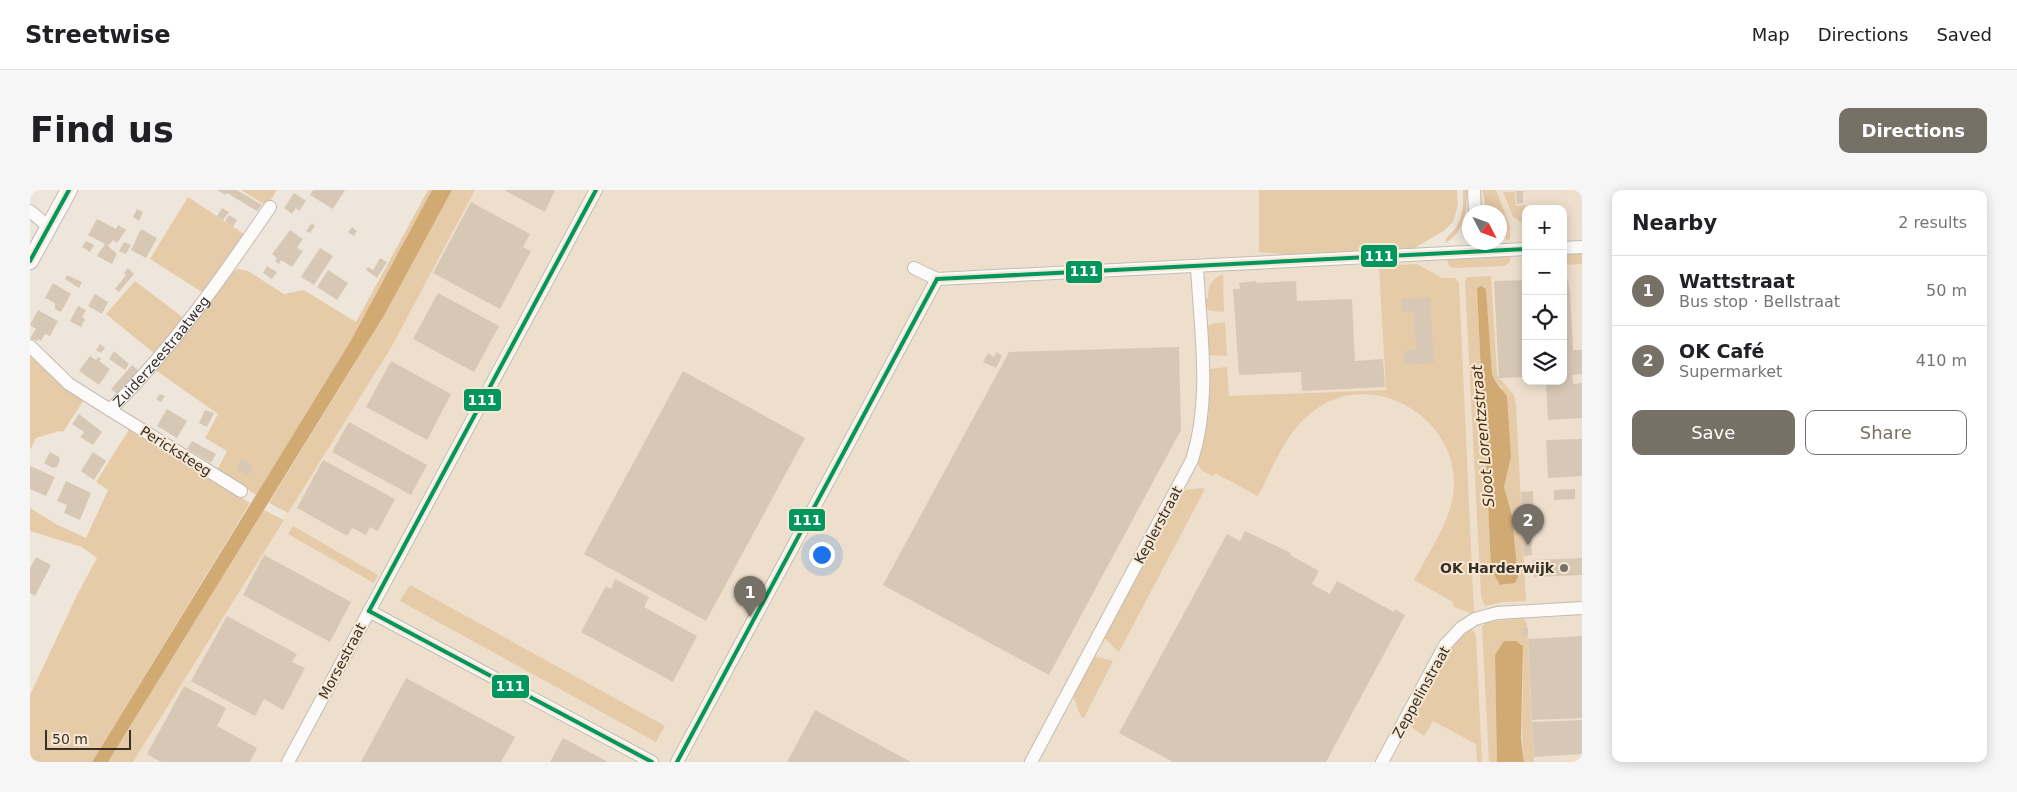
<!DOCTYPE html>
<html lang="en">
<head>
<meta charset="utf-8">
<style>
	:root { --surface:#fff; --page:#f6f6f6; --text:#202124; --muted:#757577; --line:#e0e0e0; --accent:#777067 }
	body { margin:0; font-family:"DejaVu Sans",sans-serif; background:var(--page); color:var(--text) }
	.controls { position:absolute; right:15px; top:15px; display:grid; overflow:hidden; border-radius:10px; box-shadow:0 2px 12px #0003 }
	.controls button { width:45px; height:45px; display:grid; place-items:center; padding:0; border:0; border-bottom:1px solid var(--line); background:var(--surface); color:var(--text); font:25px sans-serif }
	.compass { position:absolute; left:1432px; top:15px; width:45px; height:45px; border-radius:50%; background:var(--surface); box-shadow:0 2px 12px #0003; rotate:131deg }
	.scale { position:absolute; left:15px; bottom:12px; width:86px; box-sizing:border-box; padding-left:5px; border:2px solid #363029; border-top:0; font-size:14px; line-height:18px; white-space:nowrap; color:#363029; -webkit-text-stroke:4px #f7e7d3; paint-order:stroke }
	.you { position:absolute; left:791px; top:364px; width:18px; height:18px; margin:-12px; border:4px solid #fff; border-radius:50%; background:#1a73e8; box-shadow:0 0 0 8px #1a73e833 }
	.badge { display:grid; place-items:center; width:32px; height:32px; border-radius:50%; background:var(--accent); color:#fff; font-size:16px; font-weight:700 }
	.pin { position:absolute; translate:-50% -41px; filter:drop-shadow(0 1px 2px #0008) }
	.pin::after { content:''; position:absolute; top:26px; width:18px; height:15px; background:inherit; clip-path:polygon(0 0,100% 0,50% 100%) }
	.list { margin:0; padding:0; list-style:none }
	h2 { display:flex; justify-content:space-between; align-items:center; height:65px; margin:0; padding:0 20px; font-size:21px }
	h2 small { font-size:16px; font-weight:400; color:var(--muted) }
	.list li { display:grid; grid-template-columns:32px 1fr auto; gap:15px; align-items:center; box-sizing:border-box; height:70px; padding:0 20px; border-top:1px solid var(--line) }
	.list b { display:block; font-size:19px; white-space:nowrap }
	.list p { margin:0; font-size:16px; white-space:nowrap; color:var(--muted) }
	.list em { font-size:16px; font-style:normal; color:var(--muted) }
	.actions { display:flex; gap:10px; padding:15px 20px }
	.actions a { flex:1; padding:11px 0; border:1px solid var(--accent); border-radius:10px; text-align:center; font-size:18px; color:var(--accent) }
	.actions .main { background:var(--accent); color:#fff }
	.icon { flex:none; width:28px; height:28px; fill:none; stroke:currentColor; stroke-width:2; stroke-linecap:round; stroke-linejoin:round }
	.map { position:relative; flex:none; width:1552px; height:572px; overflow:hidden; border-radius:10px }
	header { display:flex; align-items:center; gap:30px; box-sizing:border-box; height:70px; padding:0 25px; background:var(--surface); border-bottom:1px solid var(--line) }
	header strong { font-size:24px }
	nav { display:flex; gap:28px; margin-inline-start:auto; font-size:18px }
	.intro { display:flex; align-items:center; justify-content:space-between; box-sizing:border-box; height:120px; padding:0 30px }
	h1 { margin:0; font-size:35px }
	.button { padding:12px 22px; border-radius:10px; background:var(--accent); color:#fff; font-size:18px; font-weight:700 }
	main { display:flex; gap:30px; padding:0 30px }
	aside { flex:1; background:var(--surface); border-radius:10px; box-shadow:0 2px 12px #0003 }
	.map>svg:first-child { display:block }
	.built { fill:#eedfcc; fill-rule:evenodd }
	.green { fill:#e6cba8; fill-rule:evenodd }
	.water { fill:#d1aa73 }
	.building { fill:#d7c8b5 }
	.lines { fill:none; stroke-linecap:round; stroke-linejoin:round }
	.minor-casing { stroke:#c2bcb3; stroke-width:14 }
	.major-casing { stroke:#c2bcb3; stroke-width:18 }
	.minor { stroke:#fdfbfa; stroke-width:12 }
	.major { stroke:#fdfbfa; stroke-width:16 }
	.bus-1-casing { stroke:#f7e7d3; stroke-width:8 }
	.bus-1 { stroke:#00965e; stroke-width:4 }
	.poi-dot { fill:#777067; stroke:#f7e7d3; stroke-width:2 }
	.labels { text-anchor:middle; stroke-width:4; stroke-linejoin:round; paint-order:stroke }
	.street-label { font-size:14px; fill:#363029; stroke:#f7e7d3 }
	.poi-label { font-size:14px; font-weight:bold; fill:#363029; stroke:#f7e7d3; text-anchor:end }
	.water-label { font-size:15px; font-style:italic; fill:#442e0d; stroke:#f7e7d3 }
	.line-badge { stroke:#f7e7d3; stroke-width:2 }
	.badge-label { font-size:14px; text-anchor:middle; font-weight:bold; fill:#fff }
</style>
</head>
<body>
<header>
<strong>Streetwise</strong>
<nav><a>Map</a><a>Directions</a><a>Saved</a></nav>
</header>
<div class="intro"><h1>Find us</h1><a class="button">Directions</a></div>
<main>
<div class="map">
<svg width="1552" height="572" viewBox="0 0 1552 572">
	<rect width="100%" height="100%" fill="#efe6db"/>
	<!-- built -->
	<path class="built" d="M 442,0 L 1229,0 L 1229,62 L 1461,55 L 1461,53 L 1470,52 L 1470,22 L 1456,0 L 1552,0 L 1552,572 L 103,572 L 368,141 ZM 1496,19 L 1533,19 L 1533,191 L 1496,191 Z"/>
	<!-- green -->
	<g class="green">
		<path d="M 211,0 L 247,0 L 237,16 Z"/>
		<path d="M 398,0 L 402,0 L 320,152 L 226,305 L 187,280 L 197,261 L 175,248 L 188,224 L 124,179 L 198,85 L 208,79 L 218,81 L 254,104 L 274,100 L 326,132 Z"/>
		<path d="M 422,0 L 445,0 L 362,156 L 258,323 L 239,313 L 355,124 Z"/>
		<path d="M 1229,0 L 1427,0 L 1428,15 L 1423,32 L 1415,40 L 1383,59 L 1278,67 L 1229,62 Z"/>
		<path d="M 1433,0 L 1437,0 C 1437,20 1435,43 1415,53 C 1416,45 1423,43 1427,36 C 1434,25 1433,13 1433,0 Z"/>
		<path d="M 1452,0 L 1466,0 L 1480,36 L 1480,51 L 1470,46 L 1470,22 L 1457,22 Z"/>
		<path d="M 1473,2 L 1485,2 L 1486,16 L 1495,15 L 1496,36 L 1483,27 Z"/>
		<path d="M 158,7 L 217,46 L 175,104 L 120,69 Z"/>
		<path d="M 1552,63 L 1552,74 L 1533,75 L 1533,64 Z"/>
		<path d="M 1481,66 L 1480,72 L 1474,76 L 1425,78 L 1419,76 L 1417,70 Z"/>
		<path d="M 1387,74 L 1412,88 L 1425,88 L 1429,93 L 1444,424 L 1424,417 L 1423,412 L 1384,390 C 1399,361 1422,331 1424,297 C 1427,224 1338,176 1281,223 C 1255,243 1243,278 1228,306 L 1185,283 L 1183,286 L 1172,281 L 1167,273 L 1179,222 L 1179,179 L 1197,177 L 1199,206 L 1356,200 L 1349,76 Z"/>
		<path d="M 1193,84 L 1194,122 L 1182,121 L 1176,119 L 1175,109 L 1178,108 C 1178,96 1181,89 1193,84 Z"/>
		<path d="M 1461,86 L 1467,185 L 1484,205 L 1486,216 L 1496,411 L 1472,412 L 1455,416 L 1451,406 L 1435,92 L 1437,87 ZM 1454,96 L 1456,99 L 1462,184 L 1465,191 L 1472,197 L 1481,267 L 1474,297 L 1482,326 L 1488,387 L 1476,395 L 1470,395 L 1461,378 L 1456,270 L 1459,260 L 1452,199 L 1447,99 Z"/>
		<path d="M 105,91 L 155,129 L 125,164 L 76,124 Z"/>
		<path d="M 1195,132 L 1197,166 L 1179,165 L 1177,137 L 1181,134 Z"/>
		<path d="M 0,162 L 54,210 L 33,242 L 29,241 L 6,248 L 0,260 Z"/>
		<path d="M 100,238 L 220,313 L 62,572 L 0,572 L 0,505 L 47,405 L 67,368 L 52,357 L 0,341 L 0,318 L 26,334 L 56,348 L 78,300 L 66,292 Z"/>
		<path d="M 1171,298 L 1175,299 L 1089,462 L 1074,448 L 1154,300 Z"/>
		<path d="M 234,320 L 254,330 L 103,572 L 78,572 Z"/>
		<path d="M 263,336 L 348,385 L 344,393 L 258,344 Z"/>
		<path d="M 380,395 L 635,536 L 626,552 L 370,411 Z"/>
		<path d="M 1493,428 L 1497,434 L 1504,572 L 1494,572 C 1490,534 1494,495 1493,456 L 1490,453 L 1465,465 L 1467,572 L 1459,572 L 1452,437 L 1456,432 Z"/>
		<path d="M 1442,439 L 1446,445 L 1452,572 L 1447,572 L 1446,554 L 1403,531 L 1394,546 L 1379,535 C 1396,503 1411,460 1442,439 Z"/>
		<path d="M 1064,466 L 1083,471 L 1054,528 L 1051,527 L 1043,506 Z"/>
	</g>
	<!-- water -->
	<g class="water">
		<path d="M 402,0 L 422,0 L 355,124 L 78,572 L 62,572 L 320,152 Z"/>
		<path d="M 1452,96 L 1456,99 L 1462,184 L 1465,191 L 1477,206 L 1481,267 L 1474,297 L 1482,326 L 1488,387 L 1485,393 L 1470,395 L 1461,379 L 1456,270 L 1459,260 L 1454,247 L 1447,98 Z"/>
		<path d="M 1474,451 L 1486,451 L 1493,456 L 1491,549 L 1494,572 L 1467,572 L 1465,465 Z"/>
	</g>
	<!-- building -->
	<g class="building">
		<path d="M 187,0 L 207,0 L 232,15 L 227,21 L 197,3 L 196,5 Z"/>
		<path d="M 283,0 L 315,0 L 303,19 L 280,5 Z"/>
		<path d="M 474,0 L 525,0 L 515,22 Z"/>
		<path d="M 1486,1 L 1493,1 L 1493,13 L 1487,14 Z"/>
		<path d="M 264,3 L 276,11 L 269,21 L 266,18 L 262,24 L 254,18 Z"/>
		<path d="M 441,12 L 500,44 L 493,57 L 501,61 L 470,119 L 403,83 Z"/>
		<path d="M 192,18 L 199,22 L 193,30 L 187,26 Z"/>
		<path d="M 107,19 L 113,22 L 109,31 L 103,27 Z"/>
		<path d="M 199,25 L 207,30 L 203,37 L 195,31 Z"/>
		<path d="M 67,29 L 86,39 L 88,35 L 96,40 L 87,53 L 83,50 L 78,56 L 87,64 L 82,74 L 67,66 L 75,54 L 58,45 Z"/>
		<path d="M 282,33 L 285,36 L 280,43 L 276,41 Z"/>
		<path d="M 322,37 L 327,41 L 324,46 L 318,42 Z"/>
		<path d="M 111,39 L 127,48 L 116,68 L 101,60 Z"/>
		<path d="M 260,40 L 273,49 L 267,58 L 273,61 L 262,77 L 251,70 L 249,74 L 245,71 L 247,68 L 242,64 Z"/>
		<path d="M 56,51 L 64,55 L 60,62 L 52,57 Z"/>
		<path d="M 94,52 L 101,55 L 96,64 L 89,61 Z"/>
		<path d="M 290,58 L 303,66 L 284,95 L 271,87 Z"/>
		<path d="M 350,68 L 357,72 L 347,88 L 336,80 L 338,77 L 343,80 Z"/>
		<path d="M 237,76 L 247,82 L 242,89 L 233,83 Z"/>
		<path d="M 98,78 L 104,84 L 89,102 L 85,99 L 96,85 L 94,83 Z"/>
		<path d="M 298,80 L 318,93 L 307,110 L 287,97 Z"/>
		<path d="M 37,85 L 52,92 L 49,98 L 35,89 Z"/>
		<path d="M 1533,89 L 1538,89 L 1540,104 L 1543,160 L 1552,160 L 1552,184 L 1542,185 L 1543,194 L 1552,193 L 1552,228 L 1518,230 L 1516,191 L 1533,191 Z"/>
		<path d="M 1496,90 L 1496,187 L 1469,188 L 1464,91 Z"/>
		<path d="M 1226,91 L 1226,93 L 1266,91 L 1267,111 L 1322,109 L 1325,171 L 1353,169 L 1355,197 L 1272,201 L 1271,182 L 1209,185 L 1203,99 L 1210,99 L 1209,93 Z"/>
		<path d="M 23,93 L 41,104 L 31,122 L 25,119 L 25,113 L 15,108 Z"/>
		<path d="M 408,103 L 469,136 L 444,182 L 383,149 Z"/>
		<path d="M 65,104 L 78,112 L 72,124 L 58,116 Z"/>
		<path d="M 1400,107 L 1404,173 L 1375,175 L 1374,161 L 1386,160 L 1384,122 L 1372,122 L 1371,109 Z"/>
		<path d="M 48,116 L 56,120 L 52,127 L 55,129 L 51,137 L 40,131 Z"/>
		<path d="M 8,120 L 28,131 L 20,146 L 15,144 L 11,151 L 8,149 L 7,151 L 0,148 L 6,139 L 0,135 Z"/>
		<path d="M 70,154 L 75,158 L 71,163 L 66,160 Z"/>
		<path d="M 1149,157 L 1151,240 L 1019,485 L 853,395 L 979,162 Z"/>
		<path d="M 84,161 L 99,174 L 95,180 L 79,169 Z"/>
		<path d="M 967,162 L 972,166 L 966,178 L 953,172 L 958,163 L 964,167 Z"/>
		<path d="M 60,166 L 66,170 L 68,167 L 71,169 L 69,171 L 80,179 L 69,195 L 49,181 Z"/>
		<path d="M 361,171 L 421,204 L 397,250 L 336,217 Z"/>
		<path d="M 102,175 L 109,181 L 90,206 L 81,199 Z"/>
		<path d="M 653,181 L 775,248 L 676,431 L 554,364 Z"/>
		<path d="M 130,204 L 135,206 L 131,212 L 126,209 Z"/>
		<path d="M 137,219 L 157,231 L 147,248 L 127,236 Z"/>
		<path d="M 175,220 L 184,223 L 177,237 L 169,233 Z"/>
		<path d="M 49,224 L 72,242 L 63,255 L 50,247 L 54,242 L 42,234 Z"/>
		<path d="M 319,232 L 397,275 L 381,305 L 302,262 Z"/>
		<path d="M 1552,249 L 1552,286 L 1518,288 L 1516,250 Z"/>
		<path d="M 162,251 L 186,264 L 181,273 L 157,259 Z"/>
		<path d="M 20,262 L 29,267 L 30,270 L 27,277 L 23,278 L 14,273 Z"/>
		<path d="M 63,262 L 76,271 L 64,290 L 51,281 Z"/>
		<path d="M 211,269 L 224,276 L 218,285 L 206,279 Z"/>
		<path d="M 293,270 L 365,309 L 348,341 L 340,337 L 336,345 L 322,338 L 317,346 L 267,318 Z"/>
		<path d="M 0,276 L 25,287 L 16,306 L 0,299 Z"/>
		<path d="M 36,291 L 61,303 L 50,330 L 34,323 L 37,315 L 27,311 Z"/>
		<path d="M 1545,299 L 1545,309 L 1524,310 L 1524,300 Z"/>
		<path d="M 1503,301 L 1504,336 L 1493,336 L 1491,302 Z"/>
		<path d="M 1215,341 L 1261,363 L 1260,365 L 1289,381 L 1282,394 L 1300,404 L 1307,391 L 1364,422 L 1365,419 L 1375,425 L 1296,572 L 1143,572 L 1089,543 L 1197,344 L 1210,351 Z"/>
		<path d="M 1493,341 L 1506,341 L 1506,346 L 1501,347 L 1502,365 L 1494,366 Z"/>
		<path d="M 234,365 L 321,412 L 300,452 L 213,405 Z"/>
		<path d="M 6,367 L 21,375 L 5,406 L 0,403 L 0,378 Z"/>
		<path d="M 1552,368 L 1552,385 L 1504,387 L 1503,370 Z"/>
		<path d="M 585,389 L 619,407 L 614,417 L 667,446 L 643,492 L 551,442 L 576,396 L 581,399 Z"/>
		<path d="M 197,426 L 267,464 L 262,472 L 275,478 L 253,520 L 234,509 L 225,526 L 161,491 Z"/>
		<path d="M 1498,438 L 1498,445 L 1492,446 L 1492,439 Z"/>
		<path d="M 1552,446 L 1552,528 L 1502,530 L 1498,449 Z"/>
		<path d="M 376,488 L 485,547 L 471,572 L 331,572 Z"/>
		<path d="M 154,496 L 196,518 L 187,536 L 227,558 L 220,572 L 131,572 L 117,564 Z"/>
		<path d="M 785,520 L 881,572 L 757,572 Z"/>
		<path d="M 1552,530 L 1552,564 L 1504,567 L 1502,532 Z"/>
		<path d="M 533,548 L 578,572 L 520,572 Z"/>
	</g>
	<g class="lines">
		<!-- minor casing -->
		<g class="minor-casing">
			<g id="minor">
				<path d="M 1444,0 L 1445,22"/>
				<path d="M 0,21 L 19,37"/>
				<path d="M 1533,58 L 1552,57"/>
				<path d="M 884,78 L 907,89 L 1496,59"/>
				<path id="s1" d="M 0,156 L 39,194 L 80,220 C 142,159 191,89 240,17"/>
				<path d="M 80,220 L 211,301"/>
				<path d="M 339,421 L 622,572"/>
				<path d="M 258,572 L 566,0"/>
				<path d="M 647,572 L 907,89"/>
				<path d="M 1001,572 L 1162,270 C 1182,208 1170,140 1167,76"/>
				<path d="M 1352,572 L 1415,455 L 1431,438 L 1445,429 L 1467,423 L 1552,418"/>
			</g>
		</g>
		<!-- major casing -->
		<g class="major-casing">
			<path id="major" d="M 0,71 L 39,0"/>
		</g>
		<!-- minor -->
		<use href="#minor" class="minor"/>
		<!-- major -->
		<use href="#major" class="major"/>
		<!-- bus-1 casing -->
		<g class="bus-1-casing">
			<g id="bus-1">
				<path d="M 0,71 L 39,0"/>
				<path d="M 907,89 L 1496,59"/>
				<path d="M 339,421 L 566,0"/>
				<path d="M 339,421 L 622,572"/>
				<path d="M 647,572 L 907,89"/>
			</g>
		</g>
		<!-- bus-1 -->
		<use href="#bus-1" class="bus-1"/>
	</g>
	<!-- markers -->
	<circle class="poi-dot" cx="1534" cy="378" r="5"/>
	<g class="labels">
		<!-- street labels -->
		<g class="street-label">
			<text dy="5" stroke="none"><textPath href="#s1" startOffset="181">Zuiderzeestraatweg</textPath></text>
			<text transform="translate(146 261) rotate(32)" y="5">Pericksteeg</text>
			<text transform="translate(1128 335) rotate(-62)" y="5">Keplerstraat</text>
			<text transform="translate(312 471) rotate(-62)" y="5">Morsestraat</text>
			<text transform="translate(1391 502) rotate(-61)" y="5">Zeppelinstraat</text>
		</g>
		<!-- poi labels -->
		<g class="poi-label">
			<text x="1524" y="383">OK Harderwijk</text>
		</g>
		<!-- water labels -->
		<g class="water-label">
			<text transform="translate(1453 246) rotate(-95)" y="5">Sloot Lorentzstraat</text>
		</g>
	</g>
	<g class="line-badge">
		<rect x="1330" y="54" width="38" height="24" rx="5" fill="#00965e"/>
		<rect x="1035" y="70" width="38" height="24" rx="5" fill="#00965e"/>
		<rect x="433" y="198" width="39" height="24" rx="5" fill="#00965e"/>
		<rect x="758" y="318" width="38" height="24" rx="5" fill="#00965e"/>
		<rect x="461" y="484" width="39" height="25" rx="5" fill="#00965e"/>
	</g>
	<g class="badge-label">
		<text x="1349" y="71">111</text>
		<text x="1054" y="86">111</text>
		<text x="452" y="215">111</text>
		<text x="777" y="335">111</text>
		<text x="480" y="501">111</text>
	</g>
</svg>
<div class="controls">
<button>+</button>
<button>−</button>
<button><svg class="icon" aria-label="locate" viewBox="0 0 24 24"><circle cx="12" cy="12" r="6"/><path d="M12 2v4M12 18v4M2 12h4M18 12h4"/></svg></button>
<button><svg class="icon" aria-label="layers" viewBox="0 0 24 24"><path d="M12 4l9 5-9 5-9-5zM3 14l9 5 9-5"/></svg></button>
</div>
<svg class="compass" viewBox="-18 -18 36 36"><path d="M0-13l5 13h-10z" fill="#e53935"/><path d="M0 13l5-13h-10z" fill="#757577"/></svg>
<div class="scale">50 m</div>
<div class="you"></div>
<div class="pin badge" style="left:720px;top:427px">1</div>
<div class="pin badge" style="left:1498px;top:355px">2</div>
</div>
<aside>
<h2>Nearby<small>2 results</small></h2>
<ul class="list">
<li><span class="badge">1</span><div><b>Wattstraat</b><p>Bus stop · Bellstraat</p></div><em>50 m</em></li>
<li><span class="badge">2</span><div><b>OK Café</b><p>Supermarket</p></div><em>410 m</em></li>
</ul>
<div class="actions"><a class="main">Save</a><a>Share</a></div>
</aside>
</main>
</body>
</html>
